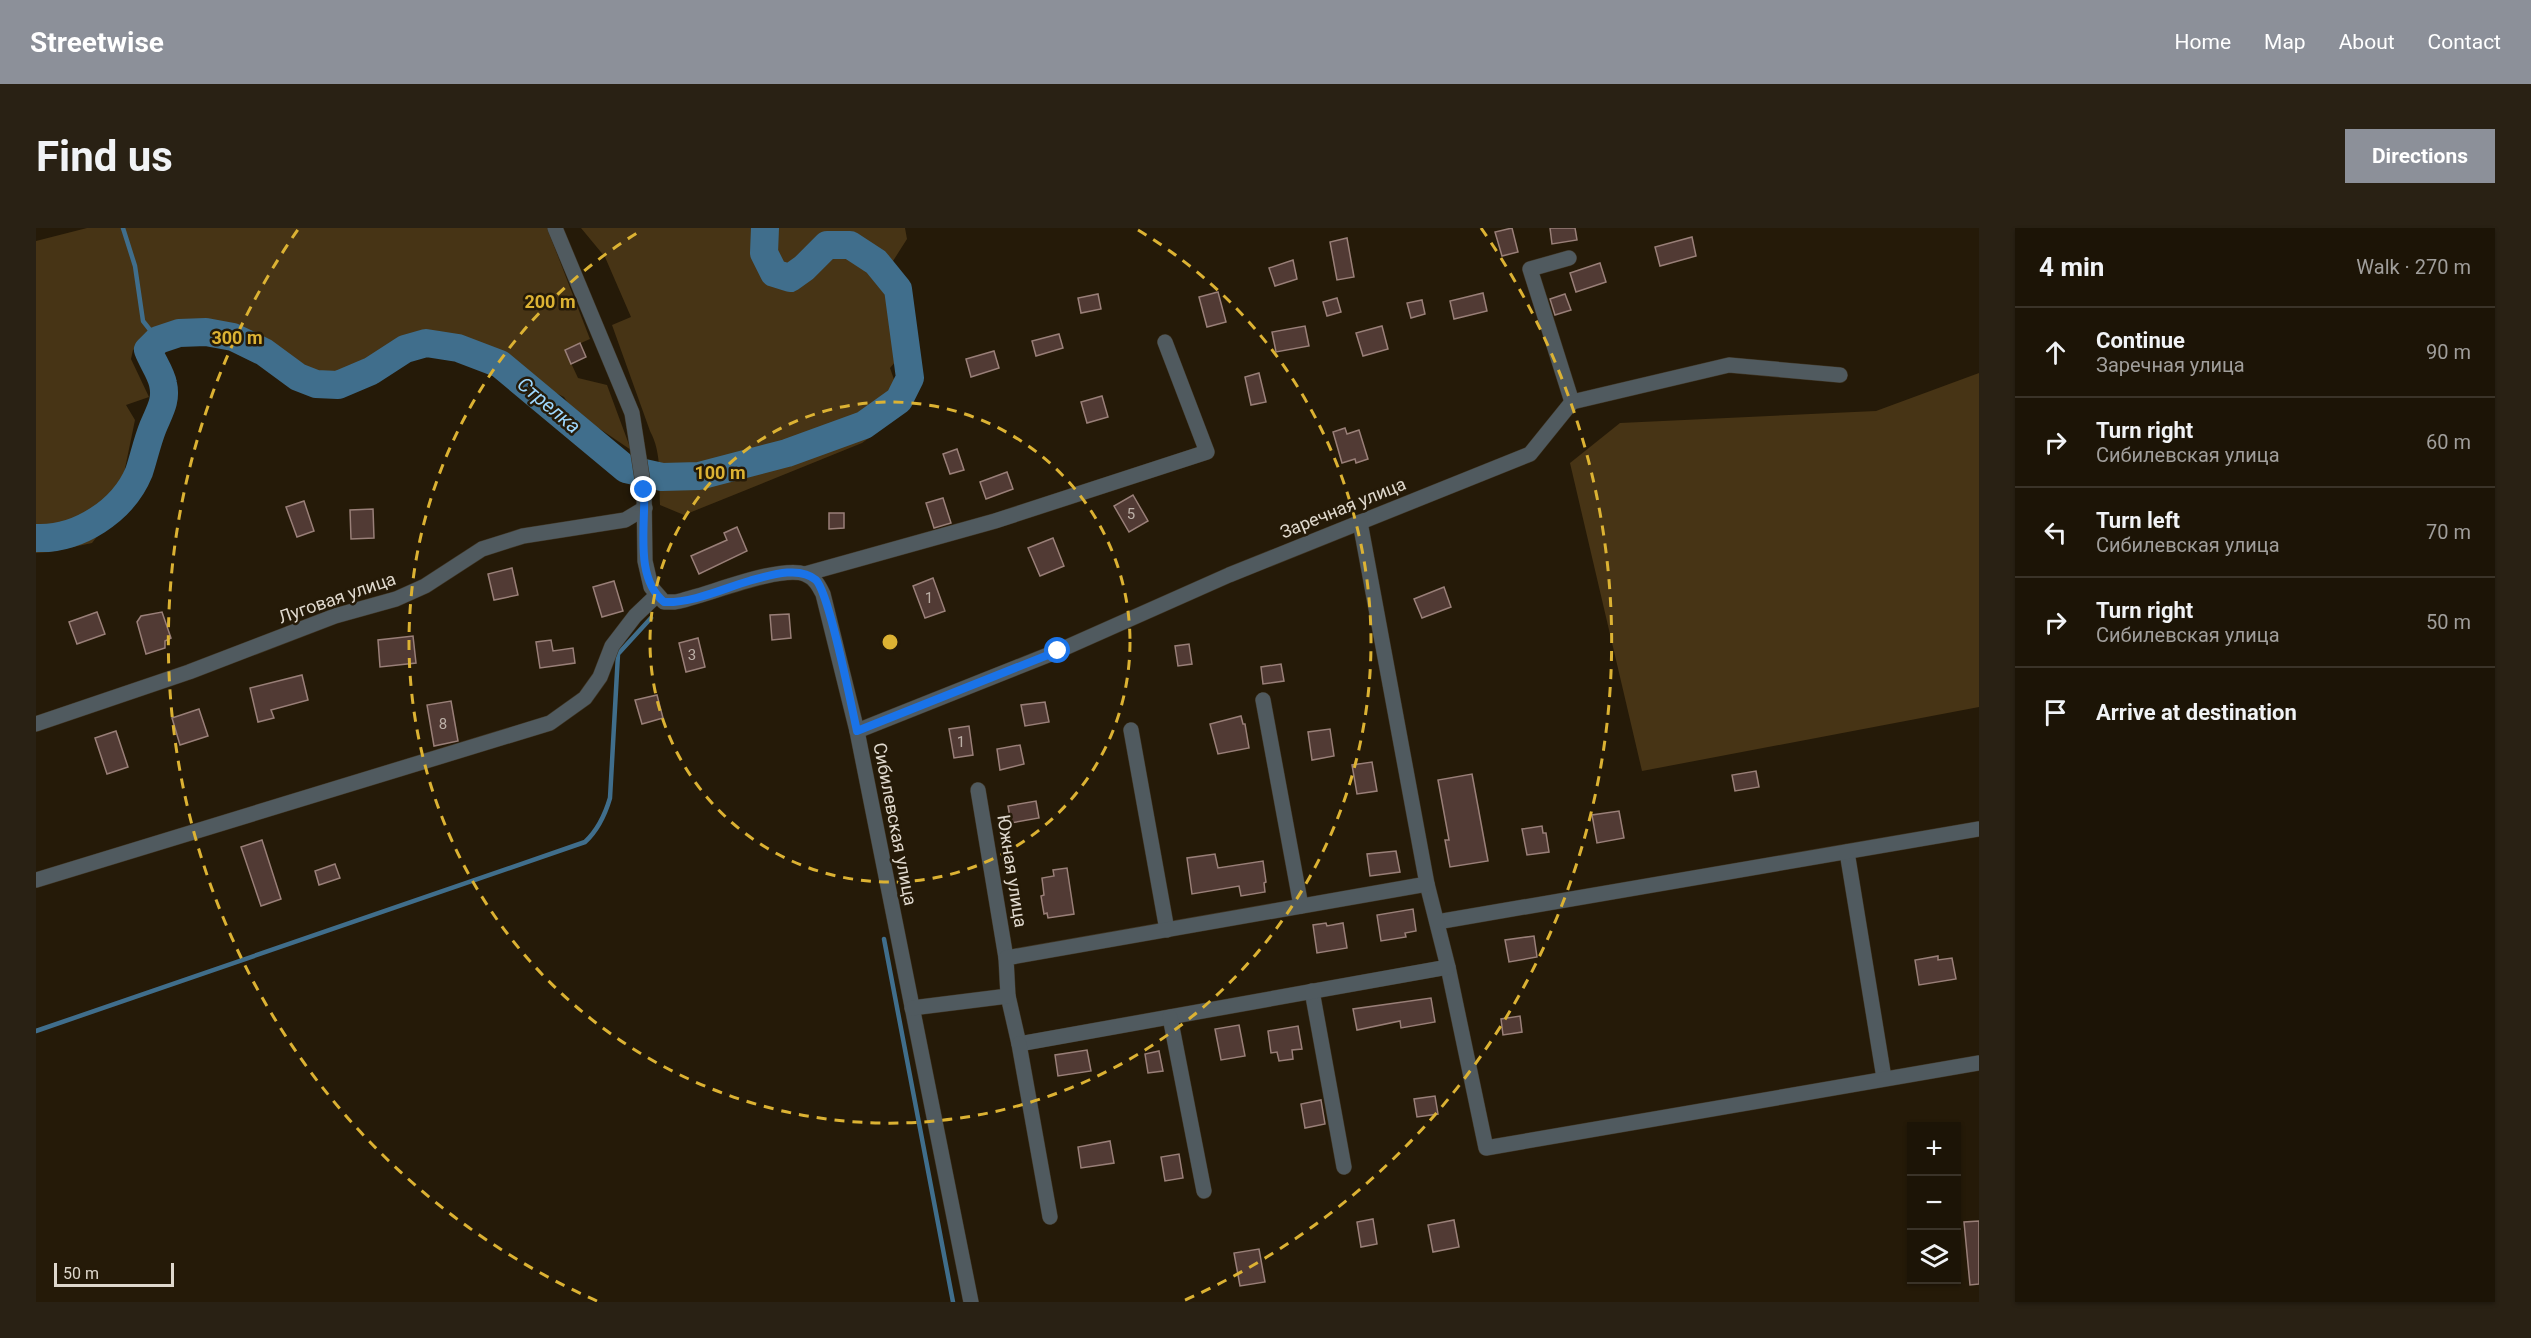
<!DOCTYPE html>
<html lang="en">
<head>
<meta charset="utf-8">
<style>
	:root { --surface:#1c1406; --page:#292114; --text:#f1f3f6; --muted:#a09e9b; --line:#3a3328; --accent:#8c9099 }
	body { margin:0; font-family:Roboto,sans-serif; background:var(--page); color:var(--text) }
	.controls { position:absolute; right:18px; bottom:18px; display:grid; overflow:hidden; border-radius:0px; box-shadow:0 2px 4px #0004 }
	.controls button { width:54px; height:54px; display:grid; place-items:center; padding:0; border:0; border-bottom:2px solid var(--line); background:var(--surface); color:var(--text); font:30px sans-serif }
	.scale { position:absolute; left:18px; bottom:15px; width:120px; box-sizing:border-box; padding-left:6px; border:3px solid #dfd8cd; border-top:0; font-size:16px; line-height:21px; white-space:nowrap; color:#dfd8cd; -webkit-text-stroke:4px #251a08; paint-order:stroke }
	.stop { position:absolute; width:18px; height:18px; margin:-14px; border:4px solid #1a73e8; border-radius:50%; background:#fff }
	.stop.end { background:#1a73e8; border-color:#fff; box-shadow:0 2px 6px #0008 }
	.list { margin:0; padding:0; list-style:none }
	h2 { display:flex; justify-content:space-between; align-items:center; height:78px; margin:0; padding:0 24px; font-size:26px }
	h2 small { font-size:20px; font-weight:400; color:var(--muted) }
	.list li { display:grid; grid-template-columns:39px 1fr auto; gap:18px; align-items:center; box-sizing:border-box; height:90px; padding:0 24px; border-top:2px solid var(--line) }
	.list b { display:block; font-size:22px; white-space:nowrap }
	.list p { margin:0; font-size:20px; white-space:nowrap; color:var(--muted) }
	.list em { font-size:20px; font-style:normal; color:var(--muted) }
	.icon { flex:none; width:33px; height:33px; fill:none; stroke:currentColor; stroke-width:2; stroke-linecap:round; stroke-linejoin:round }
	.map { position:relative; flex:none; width:1943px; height:1074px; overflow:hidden; border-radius:0px }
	header { display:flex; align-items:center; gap:36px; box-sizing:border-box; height:84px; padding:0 30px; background:var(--accent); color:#fff }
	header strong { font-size:28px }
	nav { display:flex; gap:33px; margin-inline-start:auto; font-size:21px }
	.intro { display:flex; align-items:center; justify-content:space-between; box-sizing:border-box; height:144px; padding:0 36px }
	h1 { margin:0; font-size:42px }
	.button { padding:15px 27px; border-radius:0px; background:var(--accent); color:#fff; font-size:21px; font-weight:700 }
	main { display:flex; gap:36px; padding:0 36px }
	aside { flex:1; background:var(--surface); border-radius:0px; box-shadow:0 2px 4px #0004 }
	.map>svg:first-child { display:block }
	.green { fill:#473415 }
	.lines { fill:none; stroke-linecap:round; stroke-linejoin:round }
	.stream { stroke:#406e8c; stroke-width:4.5 }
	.river { stroke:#406e8c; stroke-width:28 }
	.building { fill:#513a34; stroke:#997f78; stroke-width:1.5 }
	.minor-casing { stroke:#3f3524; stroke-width:16 }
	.minor { stroke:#505a5f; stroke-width:15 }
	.route { stroke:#1a73e8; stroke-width:8 }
	.ring { fill:none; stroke:#dcb233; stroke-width:3; stroke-dasharray:10 8 }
	.labels { text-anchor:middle; stroke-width:5; stroke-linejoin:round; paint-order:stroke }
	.number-label { font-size:15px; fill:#bcb0a7 }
	.street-label { font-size:18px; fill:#dfd8cd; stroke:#251a08 }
	.water-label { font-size:20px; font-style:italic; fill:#9ed7fd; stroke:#251a08 }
	.centre { fill:#dcb233; stroke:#251a08; stroke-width:3 }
	.ring-label { font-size:18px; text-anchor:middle; font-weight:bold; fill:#dcb233; stroke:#251a08; stroke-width:5; stroke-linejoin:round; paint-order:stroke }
</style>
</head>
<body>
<header>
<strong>Streetwise</strong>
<nav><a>Home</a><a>Map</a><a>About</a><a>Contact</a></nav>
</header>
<div class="intro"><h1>Find us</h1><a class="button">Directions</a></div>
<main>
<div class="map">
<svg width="1943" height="1074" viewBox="0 0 1943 1074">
	<rect width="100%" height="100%" fill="#251a08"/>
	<!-- green -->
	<g class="green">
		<path d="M 51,0 L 511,0 L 554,111 L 529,122 L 542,150 L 571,157 L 595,222 L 564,201 L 549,194 L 538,185 L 528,169 L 516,163 L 508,163 L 497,156 L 474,133 L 457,124 L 412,109 L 395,107 L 377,108 L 312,146 L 294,148 L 257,139 L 227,116 L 208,108 L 173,100 L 136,98 L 115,111 L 106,114 L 97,122 L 95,131 L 113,169 L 90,177 L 99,192 L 80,284 L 56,315 L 14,324 L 0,325 L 0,13 Z"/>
		<path d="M 545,0 L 869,0 L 871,11 L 857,33 L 855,60 L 864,96 L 866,126 L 854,140 L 862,163 L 844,202 L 826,215 L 648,287 L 624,277 C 623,252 626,225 614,203 L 576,97 L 595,89 L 569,29 Z"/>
		<path d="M 1943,145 L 1943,479 L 1606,543 L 1534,235 L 1584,195 L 1840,183 Z"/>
	</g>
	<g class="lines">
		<!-- stream -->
		<g class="stream">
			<path d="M 87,0 L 99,38 L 107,93 L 122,112"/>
			<path d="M 848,711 L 917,1074"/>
			<path d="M 0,803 L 549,614 C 562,602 569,587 574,570 L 582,426 L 615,390"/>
		</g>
		<!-- river -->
		<path class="river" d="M 0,310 C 42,312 87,283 103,244 C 108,229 111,214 117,199 C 123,184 131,173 127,156 C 125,145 116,133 112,122 L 122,112 L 143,105 L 170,104 L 197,109 L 228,124 L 262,149 L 280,156 L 302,157 L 335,143 L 369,121 L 390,115 L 422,120 L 464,136 L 590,241 L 626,249 L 663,248 L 751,225 L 828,197 L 863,172 L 874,150 L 862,61 L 840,34 L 814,17 L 791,17 L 768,40 L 754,50 L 738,45 L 728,25 L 729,0"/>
	</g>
	<!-- building -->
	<g class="building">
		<path d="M 1476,0 L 1482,24 L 1466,28 L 1459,4 Z"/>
		<path d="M 1514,0 L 1539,0 L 1541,12 L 1516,16 Z"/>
		<path d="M 1656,9 L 1660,28 L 1624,38 L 1619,19 Z"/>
		<path d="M 1311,10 L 1318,49 L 1301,52 L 1294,14 Z"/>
		<path d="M 1257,32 L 1261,51 L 1239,58 L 1233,40 Z"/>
		<path d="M 1564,35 L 1570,54 L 1540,64 L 1534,45 Z"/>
		<path d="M 1182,64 L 1190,94 L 1171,99 L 1163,69 Z"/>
		<path d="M 1447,65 L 1451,83 L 1418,91 L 1414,73 Z"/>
		<path d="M 1062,66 L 1065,81 L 1045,85 L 1042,70 Z"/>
		<path d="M 1529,66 L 1535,82 L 1519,87 L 1514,71 Z"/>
		<path d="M 1301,70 L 1305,84 L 1291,88 L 1287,74 Z"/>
		<path d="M 1386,72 L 1389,86 L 1375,90 L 1371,75 Z"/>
		<path d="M 1269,98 L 1273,118 L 1240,124 L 1236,104 Z"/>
		<path d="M 1346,98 L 1352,121 L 1327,128 L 1320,105 Z"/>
		<path d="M 1023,106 L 1027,120 L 1000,128 L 996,113 Z"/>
		<path d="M 544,115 L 550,129 L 535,136 L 529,122 Z"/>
		<path d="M 958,123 L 963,140 L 935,149 L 930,131 Z"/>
		<path d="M 1223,145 L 1230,174 L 1215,177 L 1209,149 Z"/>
		<path d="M 1066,168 L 1072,189 L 1051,195 L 1045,174 Z"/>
		<path d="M 1309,200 L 1311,206 L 1323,202 L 1332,231 L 1320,235 L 1319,231 L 1306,235 L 1297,204 Z"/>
		<path d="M 921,221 L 928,242 L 914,246 L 907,226 Z"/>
		<path d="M 971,244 L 977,261 L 950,271 L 944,254 Z"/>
		<path d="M 1097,267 L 1112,293 L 1093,304 L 1078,278 Z"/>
		<path d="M 907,270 L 915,295 L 898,300 L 890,275 Z"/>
		<path d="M 268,273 L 278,303 L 261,309 L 250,279 Z"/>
		<path d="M 337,281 L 338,310 L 315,311 L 314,282 Z"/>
		<path d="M 793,285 L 808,285 L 808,300 L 793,301 Z"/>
		<path d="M 701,299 L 711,323 L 663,346 L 655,328 L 691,312 L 688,305 Z"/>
		<path d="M 1017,310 L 1028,338 L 1004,348 L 992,320 Z"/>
		<path d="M 476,340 L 482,367 L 458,372 L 452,346 Z"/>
		<path d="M 897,350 L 909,383 L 889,390 L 877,358 Z"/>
		<path d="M 578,353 L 587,383 L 566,389 L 557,359 Z"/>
		<path d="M 1408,359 L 1415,379 L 1386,390 L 1378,371 Z"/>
		<path d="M 61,384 L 69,406 L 41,416 L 33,394 Z"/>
		<path d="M 126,384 L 135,410 L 129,413 L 129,420 L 110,426 L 101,394 L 105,388 Z"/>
		<path d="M 753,386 L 755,410 L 736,412 L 734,387 Z"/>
		<path d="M 377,408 L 380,435 L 344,439 L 342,412 Z"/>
		<path d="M 662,410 L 669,439 L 650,444 L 643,415 Z"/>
		<path d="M 515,412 L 517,423 L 537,420 L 539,435 L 504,440 L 500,414 Z"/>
		<path d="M 1153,416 L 1156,436 L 1142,438 L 1139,418 Z"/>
		<path d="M 1245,436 L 1248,453 L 1227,456 L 1225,439 Z"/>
		<path d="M 266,447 L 272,472 L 235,482 L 238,490 L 222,494 L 214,460 Z"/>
		<path d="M 621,467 L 627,490 L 606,496 L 599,472 Z"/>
		<path d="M 415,473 L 422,513 L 398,518 L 391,477 Z"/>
		<path d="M 1009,474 L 1013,494 L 989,498 L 985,477 Z"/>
		<path d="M 163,481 L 172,508 L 144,517 L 136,490 Z"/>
		<path d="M 1205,488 L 1207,496 L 1209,496 L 1213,520 L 1182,526 L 1174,496 Z"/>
		<path d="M 933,498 L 937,527 L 918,530 L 913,501 Z"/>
		<path d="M 1294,501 L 1298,528 L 1276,532 L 1272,504 Z"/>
		<path d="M 80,503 L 92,539 L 71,546 L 59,510 Z"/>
		<path d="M 984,517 L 988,536 L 964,542 L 961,521 Z"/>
		<path d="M 1336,534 L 1341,563 L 1321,566 L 1316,537 Z"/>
		<path d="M 1720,543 L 1723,559 L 1699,563 L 1696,547 Z"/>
		<path d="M 1436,546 L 1452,633 L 1414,639 L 1409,612 L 1413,612 L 1402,552 Z"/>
		<path d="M 1000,573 L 1003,590 L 975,595 L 972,578 Z"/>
		<path d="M 1583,583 L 1588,610 L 1561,615 L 1556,587 Z"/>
		<path d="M 1506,598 L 1507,605 L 1510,605 L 1513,624 L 1491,627 L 1486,601 Z"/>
		<path d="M 226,612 L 245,671 L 225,678 L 205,619 Z"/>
		<path d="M 1360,623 L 1364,644 L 1334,648 L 1331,626 Z"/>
		<path d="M 1179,626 L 1182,640 L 1227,633 L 1230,654 L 1228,655 L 1229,664 L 1205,668 L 1203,658 L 1156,666 L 1151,630 Z"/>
		<path d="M 299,636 L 304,650 L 283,657 L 279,643 Z"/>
		<path d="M 1031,640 L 1038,686 L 1012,690 L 1011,685 L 1008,686 L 1005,668 L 1008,667 L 1006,650 L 1018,648 L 1017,642 Z"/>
		<path d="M 1377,681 L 1380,703 L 1369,705 L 1370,709 L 1345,713 L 1341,687 Z"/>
		<path d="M 1290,695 L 1291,698 L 1307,695 L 1311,720 L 1281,725 L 1277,697 Z"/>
		<path d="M 1498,708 L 1501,729 L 1473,734 L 1469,712 Z"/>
		<path d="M 1902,728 L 1902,732 L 1916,730 L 1920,751 L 1883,757 L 1879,732 Z"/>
		<path d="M 1395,770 L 1399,794 L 1365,800 L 1364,793 L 1321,802 L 1317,781 Z"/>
		<path d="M 1484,788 L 1486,804 L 1467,807 L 1465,791 Z"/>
		<path d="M 1203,797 L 1209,828 L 1185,832 L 1179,801 Z"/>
		<path d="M 1262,798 L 1266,821 L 1256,822 L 1257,831 L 1243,833 L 1241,824 L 1235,825 L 1232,803 Z"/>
		<path d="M 1051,822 L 1055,843 L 1022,848 L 1019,827 Z"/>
		<path d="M 1123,823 L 1127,843 L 1112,845 L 1109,826 Z"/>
		<path d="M 1399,868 L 1402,886 L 1381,889 L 1378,871 Z"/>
		<path d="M 1285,872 L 1289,896 L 1269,900 L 1265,876 Z"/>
		<path d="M 1074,913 L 1078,935 L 1045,940 L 1042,919 Z"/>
		<path d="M 1143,926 L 1147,950 L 1129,953 L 1125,929 Z"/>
		<path d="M 1337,991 L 1341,1016 L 1325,1019 L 1321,994 Z"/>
		<path d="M 1418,992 L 1423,1019 L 1397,1024 L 1392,997 Z"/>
		<path d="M 1943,993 L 1943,1056 L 1934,1057 L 1928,994 Z"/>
		<path d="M 1223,1021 L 1229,1054 L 1204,1058 L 1198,1025 Z"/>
	</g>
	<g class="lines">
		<!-- minor casing -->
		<g class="minor-casing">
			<g id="minor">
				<path d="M 519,0 L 596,185 L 608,262 L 609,333 L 615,359 L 628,374 L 639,374 C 670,368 742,337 769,346 C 779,350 783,358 787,366 L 821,503 L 935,1074"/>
				<path d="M 1533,30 L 1494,41 L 1536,174"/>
				<path d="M 769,346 L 959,293 L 1171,224 L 1129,114"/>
				<path d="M 1227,472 L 1265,678"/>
				<path d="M 0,496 L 153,444 L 299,388 L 360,371 L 389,358 L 446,321 L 487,308 L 589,292 L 609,280"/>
				<path d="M 1095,502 L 1131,702"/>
				<path d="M 821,503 L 1022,423 L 1193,347 L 1494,226 L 1536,174 L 1693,137 L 1804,147"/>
				<path d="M 942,562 L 970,730"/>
				<path d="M 1811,624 L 1848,850"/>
				<path d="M 0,652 L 514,495 L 549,470 L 564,449 L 576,418 L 599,388 L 621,367"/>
				<path d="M 1401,694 L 1943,601"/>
				<path d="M 1412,739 L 1450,920 L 1943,835"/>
				<path d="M 1276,763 L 1308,939"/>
				<path d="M 972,768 L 983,816 L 1412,739 L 1391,656"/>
				<path d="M 876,780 L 972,768 L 970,730 L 1391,656 L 1324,294"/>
				<path d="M 1134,789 L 1168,963"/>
				<path d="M 983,816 L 1014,989"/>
			</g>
		</g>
		<!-- minor -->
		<use href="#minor" class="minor"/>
	</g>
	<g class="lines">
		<!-- route -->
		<path class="route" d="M 608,262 C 610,297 598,349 628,374 C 657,375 686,361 713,353 C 732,348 763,337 780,352 C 794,367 815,477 821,503 L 1022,423"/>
	</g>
	<!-- distance rings -->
	<g class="ring">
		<circle cx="854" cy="414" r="240"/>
		<path d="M1102 2A481 481 0 1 1 606 2"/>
		<path d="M561 1073A721 721 0 0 1 263 0M1445 0A721 721 0 0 1 1147 1073"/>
	</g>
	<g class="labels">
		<!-- number labels -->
		<g class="number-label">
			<text x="1095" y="291">5</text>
			<text x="893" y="375">1</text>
			<text x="656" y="432">3</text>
			<text x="407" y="501">8</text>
			<text x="925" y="519">1</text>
		</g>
		<!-- street labels -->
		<g class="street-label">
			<text transform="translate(1307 280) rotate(-22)" y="6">Заречная улица</text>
			<text transform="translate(301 370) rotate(-19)" y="6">Луговая улица</text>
			<text transform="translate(859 596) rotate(79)" y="6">Сибилевская улица</text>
			<text transform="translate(976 643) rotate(81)" y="6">Южная улица</text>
		</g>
		<!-- water labels -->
		<g class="water-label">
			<text transform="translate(513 177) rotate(40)" y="7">Стрелка</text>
		</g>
	</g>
	<circle cx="854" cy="414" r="9" class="centre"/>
	<g class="ring-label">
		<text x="514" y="80">200 m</text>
		<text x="201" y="116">300 m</text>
		<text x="684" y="251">100 m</text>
	</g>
</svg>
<div class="controls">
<button>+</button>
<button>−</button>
<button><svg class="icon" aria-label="layers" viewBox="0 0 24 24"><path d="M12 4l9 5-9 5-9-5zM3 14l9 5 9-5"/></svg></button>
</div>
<div class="scale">50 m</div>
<div class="stop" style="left:1022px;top:423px"></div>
<div class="stop end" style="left:608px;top:262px"></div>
</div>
<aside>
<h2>4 min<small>Walk · 270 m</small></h2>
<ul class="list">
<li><svg class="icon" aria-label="ahead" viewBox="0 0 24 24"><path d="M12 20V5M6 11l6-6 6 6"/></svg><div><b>Continue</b><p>Заречная улица</p></div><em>90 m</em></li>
<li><svg class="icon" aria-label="right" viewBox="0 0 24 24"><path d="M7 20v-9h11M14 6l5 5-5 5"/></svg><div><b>Turn right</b><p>Сибилевская улица</p></div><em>60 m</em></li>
<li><svg class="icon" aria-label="left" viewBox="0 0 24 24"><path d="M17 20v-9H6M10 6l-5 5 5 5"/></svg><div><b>Turn left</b><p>Сибилевская улица</p></div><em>70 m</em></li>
<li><svg class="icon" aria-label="right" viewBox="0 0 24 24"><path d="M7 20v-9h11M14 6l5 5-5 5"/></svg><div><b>Turn right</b><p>Сибилевская улица</p></div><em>50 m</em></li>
<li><svg class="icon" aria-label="arrive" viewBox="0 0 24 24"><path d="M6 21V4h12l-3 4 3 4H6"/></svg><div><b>Arrive at destination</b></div></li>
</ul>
</aside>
</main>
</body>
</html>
